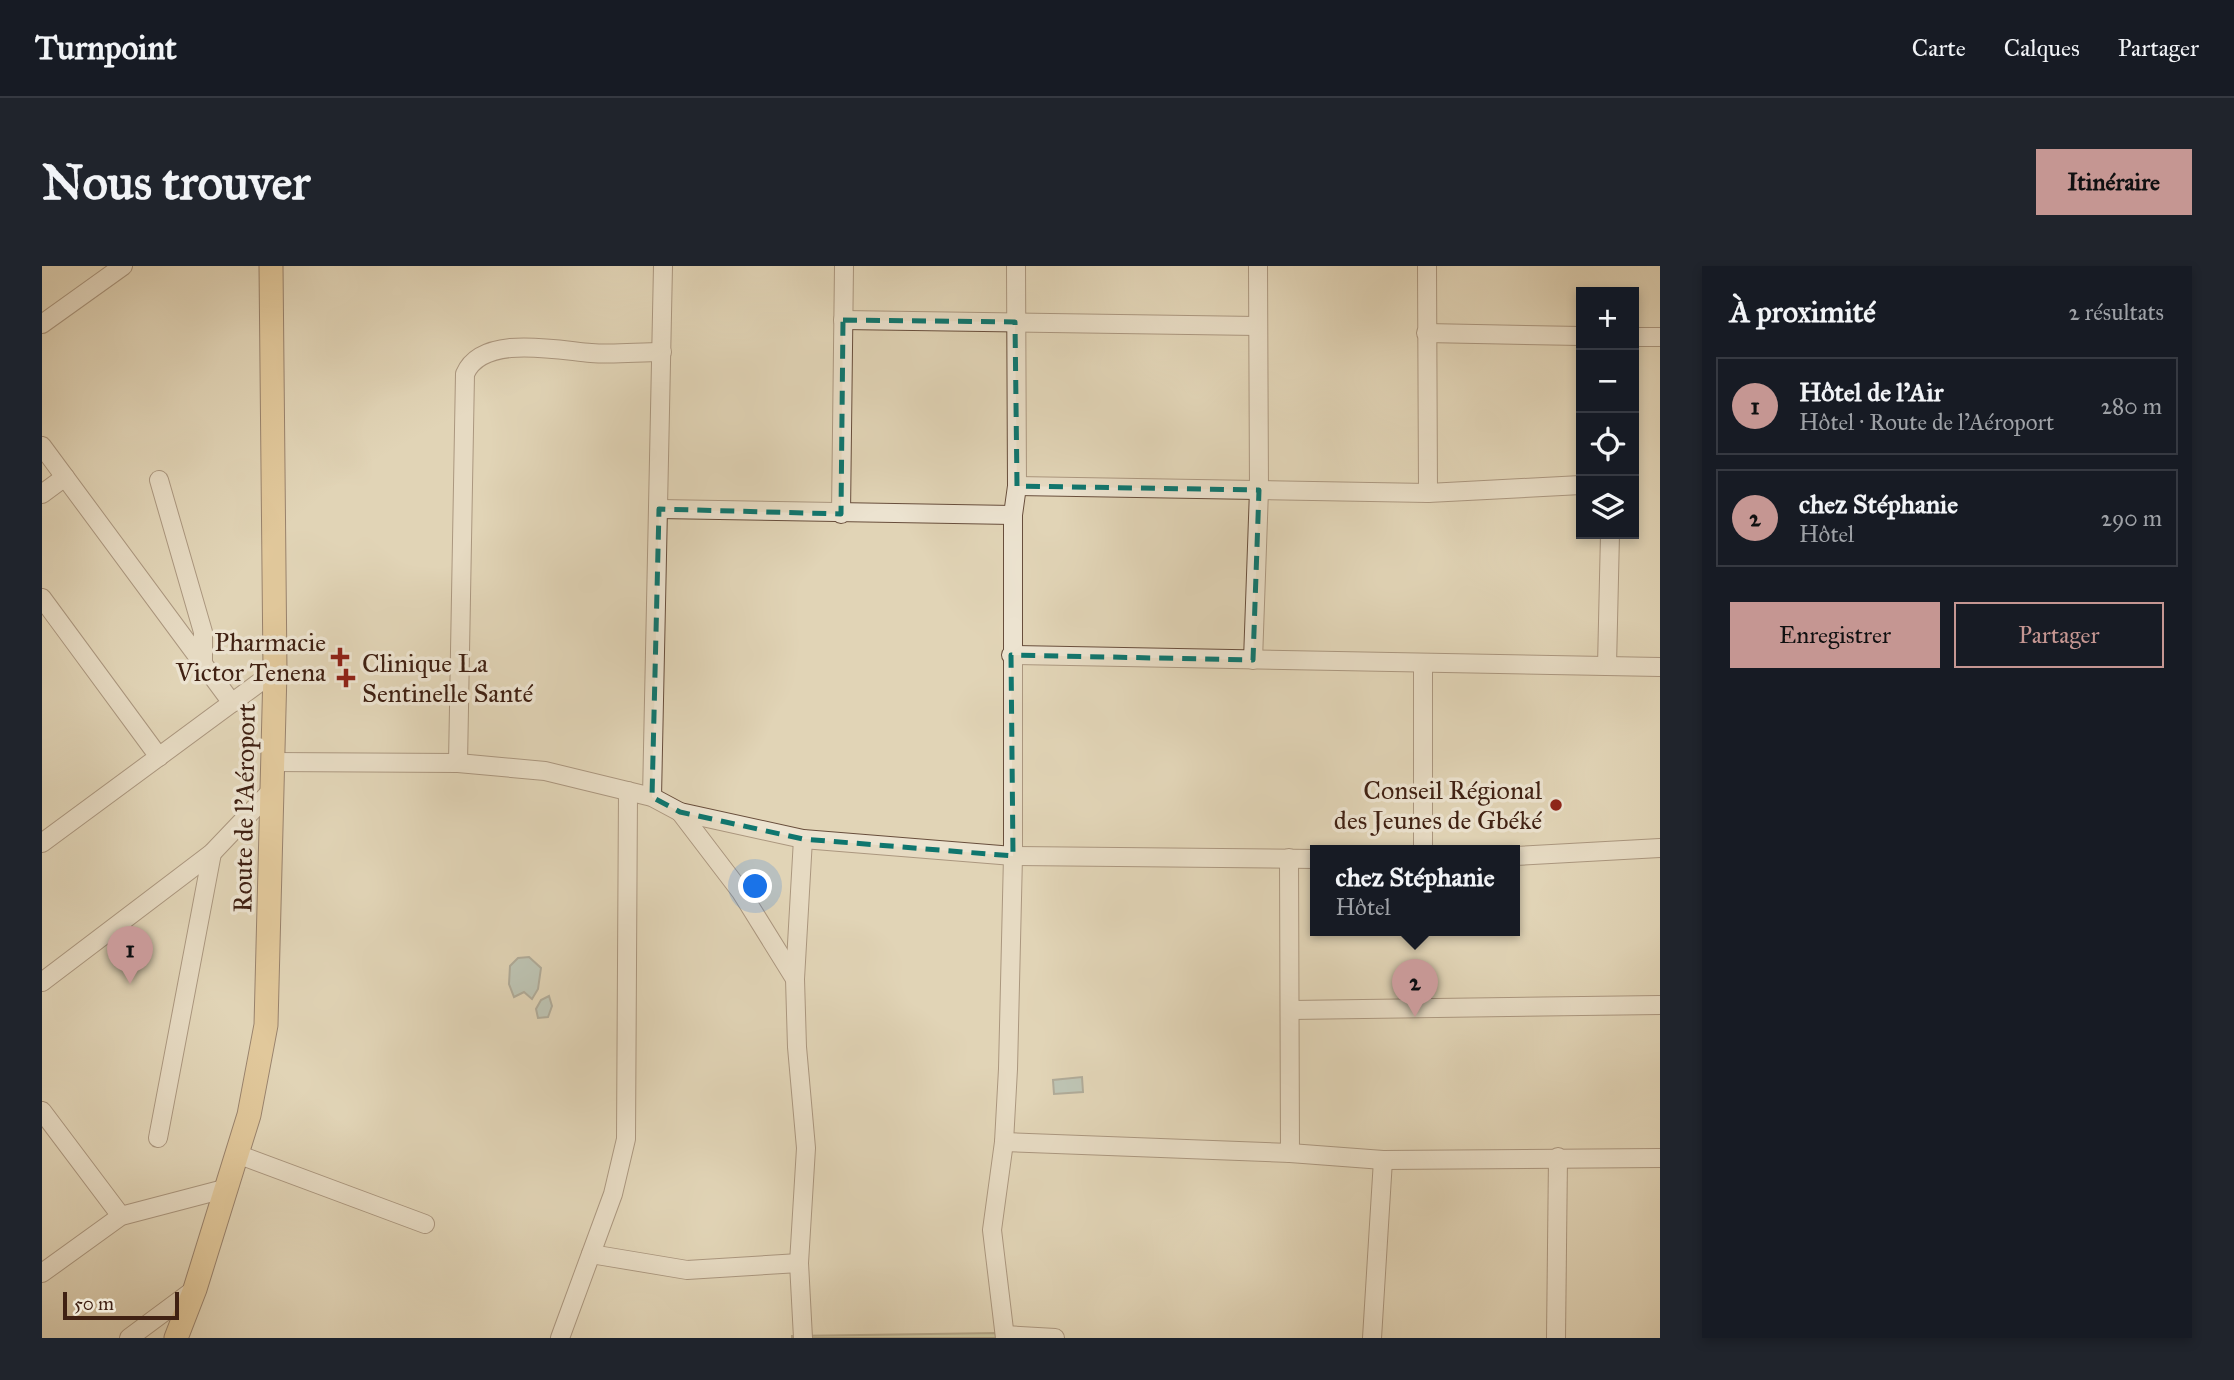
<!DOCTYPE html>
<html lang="fr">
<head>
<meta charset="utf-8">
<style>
	:root { --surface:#171b24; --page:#20242c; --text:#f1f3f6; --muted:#9ea1a6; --line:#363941; --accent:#c59692 }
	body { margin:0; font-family:"IM FELL Great Primer",serif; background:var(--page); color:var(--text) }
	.controls { position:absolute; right:21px; top:21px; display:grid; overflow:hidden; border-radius:0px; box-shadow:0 4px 10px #0003 }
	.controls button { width:63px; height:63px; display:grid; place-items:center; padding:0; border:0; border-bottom:2px solid var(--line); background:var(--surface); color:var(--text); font:35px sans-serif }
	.scale { position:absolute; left:21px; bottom:18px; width:116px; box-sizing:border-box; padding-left:7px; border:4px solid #402113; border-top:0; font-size:19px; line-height:24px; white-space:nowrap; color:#402113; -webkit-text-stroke:5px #ece3d0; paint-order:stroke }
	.you { position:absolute; left:714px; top:621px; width:24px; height:24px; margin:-18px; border:5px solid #fff; border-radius:50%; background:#1a73e8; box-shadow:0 0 0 10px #1a73e833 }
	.badge { display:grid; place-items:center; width:46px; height:46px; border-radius:50%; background:var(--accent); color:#111; font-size:23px; font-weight:700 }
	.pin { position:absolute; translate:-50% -58px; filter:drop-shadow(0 2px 4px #0008) }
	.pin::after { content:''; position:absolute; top:37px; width:24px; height:21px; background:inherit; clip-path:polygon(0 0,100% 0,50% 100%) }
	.popup { position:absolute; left:1268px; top:579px; width:210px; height:91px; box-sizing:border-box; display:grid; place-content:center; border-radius:0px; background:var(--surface); filter:drop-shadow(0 2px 5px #0005); font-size:23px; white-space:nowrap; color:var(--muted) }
	.popup b { font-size:26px; color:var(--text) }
	.popup::after { content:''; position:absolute; left:50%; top:100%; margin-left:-14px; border:14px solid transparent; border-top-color:var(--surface) }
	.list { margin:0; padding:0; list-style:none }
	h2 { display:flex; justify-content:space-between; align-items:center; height:91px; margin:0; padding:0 28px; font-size:30px }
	h2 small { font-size:23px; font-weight:400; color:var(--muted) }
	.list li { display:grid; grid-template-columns:46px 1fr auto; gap:21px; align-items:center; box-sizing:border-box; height:98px; margin:0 14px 14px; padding:0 14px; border:2px solid var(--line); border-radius:0px }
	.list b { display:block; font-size:26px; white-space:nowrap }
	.list p { margin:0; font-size:23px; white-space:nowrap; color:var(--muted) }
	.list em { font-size:23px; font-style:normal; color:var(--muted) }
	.actions { display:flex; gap:14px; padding:21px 28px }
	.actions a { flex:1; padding:16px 0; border:2px solid var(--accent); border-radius:0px; text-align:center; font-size:24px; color:var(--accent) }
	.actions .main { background:var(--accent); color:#111 }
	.icon { flex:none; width:38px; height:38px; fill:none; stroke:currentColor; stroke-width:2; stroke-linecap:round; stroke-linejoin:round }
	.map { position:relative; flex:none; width:1618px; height:1072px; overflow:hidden; border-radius:0px }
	header { display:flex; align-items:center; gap:42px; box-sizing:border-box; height:98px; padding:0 35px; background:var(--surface); border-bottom:2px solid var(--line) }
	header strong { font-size:33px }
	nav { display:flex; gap:38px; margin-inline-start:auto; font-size:24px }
	.intro { display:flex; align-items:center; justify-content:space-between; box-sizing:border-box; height:168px; padding:0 42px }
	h1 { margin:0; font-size:49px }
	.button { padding:18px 32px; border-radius:0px; background:var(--accent); color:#111; font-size:24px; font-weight:700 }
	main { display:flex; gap:42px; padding:0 42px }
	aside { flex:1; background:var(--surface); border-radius:0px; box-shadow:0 4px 10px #0003 }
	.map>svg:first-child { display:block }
	.green { fill:#b3bc8d; stroke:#7a6e50; stroke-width:2 }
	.water { fill:#96b7b6; stroke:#747b75; stroke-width:2 }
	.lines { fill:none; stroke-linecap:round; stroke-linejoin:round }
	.minor-casing { stroke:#684e3c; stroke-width:20 }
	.major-casing { stroke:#402113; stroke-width:25 }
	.minor { stroke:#ece3d0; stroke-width:18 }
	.major { stroke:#e0ba7b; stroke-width:23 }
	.marked { fill:none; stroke:#0f766e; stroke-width:5; stroke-dasharray:14 9; stroke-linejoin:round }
	.poi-dot { fill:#8f2418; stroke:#ece3d0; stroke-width:2.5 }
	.labels { text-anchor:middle; stroke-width:7; stroke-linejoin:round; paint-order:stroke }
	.poi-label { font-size:26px; fill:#402113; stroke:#ece3d0; text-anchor:end }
	.street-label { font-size:26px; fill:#402113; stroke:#ece3d0 }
</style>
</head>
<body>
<header>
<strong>Turnpoint</strong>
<nav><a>Carte</a><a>Calques</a><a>Partager</a></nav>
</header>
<div class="intro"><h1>Nous trouver</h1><a class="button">Itinéraire</a></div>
<main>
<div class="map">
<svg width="1618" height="1072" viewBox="0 0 1618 1072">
	<rect width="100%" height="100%" fill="#e1d4b6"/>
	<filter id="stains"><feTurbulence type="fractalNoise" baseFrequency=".00286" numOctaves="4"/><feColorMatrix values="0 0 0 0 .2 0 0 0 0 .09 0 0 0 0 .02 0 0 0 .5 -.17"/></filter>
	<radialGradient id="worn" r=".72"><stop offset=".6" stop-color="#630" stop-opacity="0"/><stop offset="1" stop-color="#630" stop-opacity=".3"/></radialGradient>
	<!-- green -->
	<path class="green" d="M 956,1067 L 956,1072 L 750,1072 L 750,1070 Z"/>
	<!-- water -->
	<g class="water">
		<path d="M 487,691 L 499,702 L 496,723 L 490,733 L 482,726 L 472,731 L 467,718 L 468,700 L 476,692 Z"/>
		<path d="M 507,730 L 510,740 L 506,751 L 496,752 L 494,743 L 499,734 Z"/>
		<path d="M 1040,811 L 1041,826 L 1012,828 L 1011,814 Z"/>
	</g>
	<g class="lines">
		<!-- minor casing -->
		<g class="minor-casing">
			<g id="minor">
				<path d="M 1385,0 L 1386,227"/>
				<path d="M 801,54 L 1215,60"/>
				<path d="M 0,58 L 81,0"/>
				<path d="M 1384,67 L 1539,70"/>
				<path d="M 1592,71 L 1618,71"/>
				<path d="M 0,180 L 190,437"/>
				<path d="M 117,214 L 161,366 L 161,398"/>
				<path d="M 975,220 L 1386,227 L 1539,219"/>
				<path d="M 0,228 L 23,211"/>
				<path d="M 617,243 L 971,249"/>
				<path d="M 799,248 L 802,0"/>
				<path d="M 0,332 L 117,491"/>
				<path d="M 969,389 L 1618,401"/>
				<path d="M 1211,394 L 1217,224 L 1216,0"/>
				<path d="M 1565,400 L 1568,268"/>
				<path d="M 229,496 L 416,497 L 503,505 L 610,531 L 638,546 L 761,573 L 971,590 L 1273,593"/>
				<path d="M 416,497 L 423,108 C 440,68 514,84 549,87 C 572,89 596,86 620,86"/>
				<path d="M 610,531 L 621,0"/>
				<path d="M 638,546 L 699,626 L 753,713 L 755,781 L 764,882 L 757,997 L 761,1072"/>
				<path d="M 0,577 L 233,405"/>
				<path d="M 1381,585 L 1381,397"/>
				<path d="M 1473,590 L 1618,582"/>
				<path d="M 1247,592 L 1248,887"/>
				<path d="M 753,713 L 761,573"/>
				<path d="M 0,716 L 170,587 L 229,525"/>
				<path d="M 1249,744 L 1618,739"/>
				<path d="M 0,845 L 79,950"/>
				<path d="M 116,872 L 170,587"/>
				<path d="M 962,876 L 1248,887 L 1341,894 L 1618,892"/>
				<path d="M 195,888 L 383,958"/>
				<path d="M 549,988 L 645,1004 L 757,997"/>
				<path d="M 0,1007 L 79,950 L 182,923"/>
				<path d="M 963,1069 L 1013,1072"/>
				<path d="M 87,1072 L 153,1023"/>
				<path d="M 518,1072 L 571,928 L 584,873 L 586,525"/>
				<path d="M 963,1072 L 950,964 L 962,876 L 966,803 L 971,590 L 971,249 L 975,220 L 974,0"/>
				<path d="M 1330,1072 L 1341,894"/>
				<path d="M 1514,1072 L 1516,891"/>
			</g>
		</g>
		<!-- major casing -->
		<g class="major-casing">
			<path id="major" d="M 134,1072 L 153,1023 L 207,849 L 224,759 L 233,405 L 229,0"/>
		</g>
		<!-- minor -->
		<use href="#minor" class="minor"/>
		<!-- major -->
		<use href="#major" class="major"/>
	</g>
	<!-- marked area -->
	<path d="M0 0H1618V1072H0ZM 801,54 L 973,56 L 975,220 L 1217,224 L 1211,394 L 969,389 L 971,590 L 761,573 L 638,546 L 610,531 L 617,243 L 799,248 Z" fill="#e1d4b6" fill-opacity=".55" fill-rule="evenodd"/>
	<path class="marked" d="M 801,54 L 973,56 L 975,220 L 1217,224 L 1211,394 L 969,389 L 971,590 L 761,573 L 638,546 L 610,531 L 617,243 L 799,248 Z"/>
	<!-- markers -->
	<g class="poi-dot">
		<path d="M294.5 380.5h7v7h7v7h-7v7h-7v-7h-7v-7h7z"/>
		<path d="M300.5 401.5h7v7h7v7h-7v7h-7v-7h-7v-7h7z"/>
		<circle cx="1514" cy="539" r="7"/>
	</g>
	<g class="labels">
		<!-- poi labels -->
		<g class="poi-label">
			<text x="284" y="385">Pharmacie<tspan x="284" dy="30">Victor Tenena</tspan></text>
			<text x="320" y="406" text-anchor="start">Clinique La<tspan x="320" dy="30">Sentinelle Santé</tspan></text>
			<text x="1500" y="533">Conseil Régional<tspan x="1500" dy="30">des Jeunes de Gbéké</tspan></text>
		</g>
		<!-- street labels -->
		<g class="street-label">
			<text transform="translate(202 542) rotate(-89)" y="9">Route de l'Aéroport</text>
		</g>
	</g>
	<rect width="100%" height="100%" filter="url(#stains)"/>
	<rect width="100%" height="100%" fill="url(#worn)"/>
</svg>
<div class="controls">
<button>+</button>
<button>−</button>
<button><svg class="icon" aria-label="locate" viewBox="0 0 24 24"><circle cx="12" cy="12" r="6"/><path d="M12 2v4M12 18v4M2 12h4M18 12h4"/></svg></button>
<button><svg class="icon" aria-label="layers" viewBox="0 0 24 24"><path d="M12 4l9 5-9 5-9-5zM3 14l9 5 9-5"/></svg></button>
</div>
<div class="scale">50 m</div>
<div class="you"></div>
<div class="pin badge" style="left:88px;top:718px">1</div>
<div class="pin badge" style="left:1373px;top:751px">2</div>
<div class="popup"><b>chez Stéphanie</b>Hôtel</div>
</div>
<aside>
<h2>À proximité<small>2 résultats</small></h2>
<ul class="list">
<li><span class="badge">1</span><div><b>Hôtel de l'Air</b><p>Hôtel · Route de l'Aéroport</p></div><em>280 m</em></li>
<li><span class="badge">2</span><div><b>chez Stéphanie</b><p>Hôtel</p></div><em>290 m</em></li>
</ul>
<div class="actions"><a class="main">Enregistrer</a><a>Partager</a></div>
</aside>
</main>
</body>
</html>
